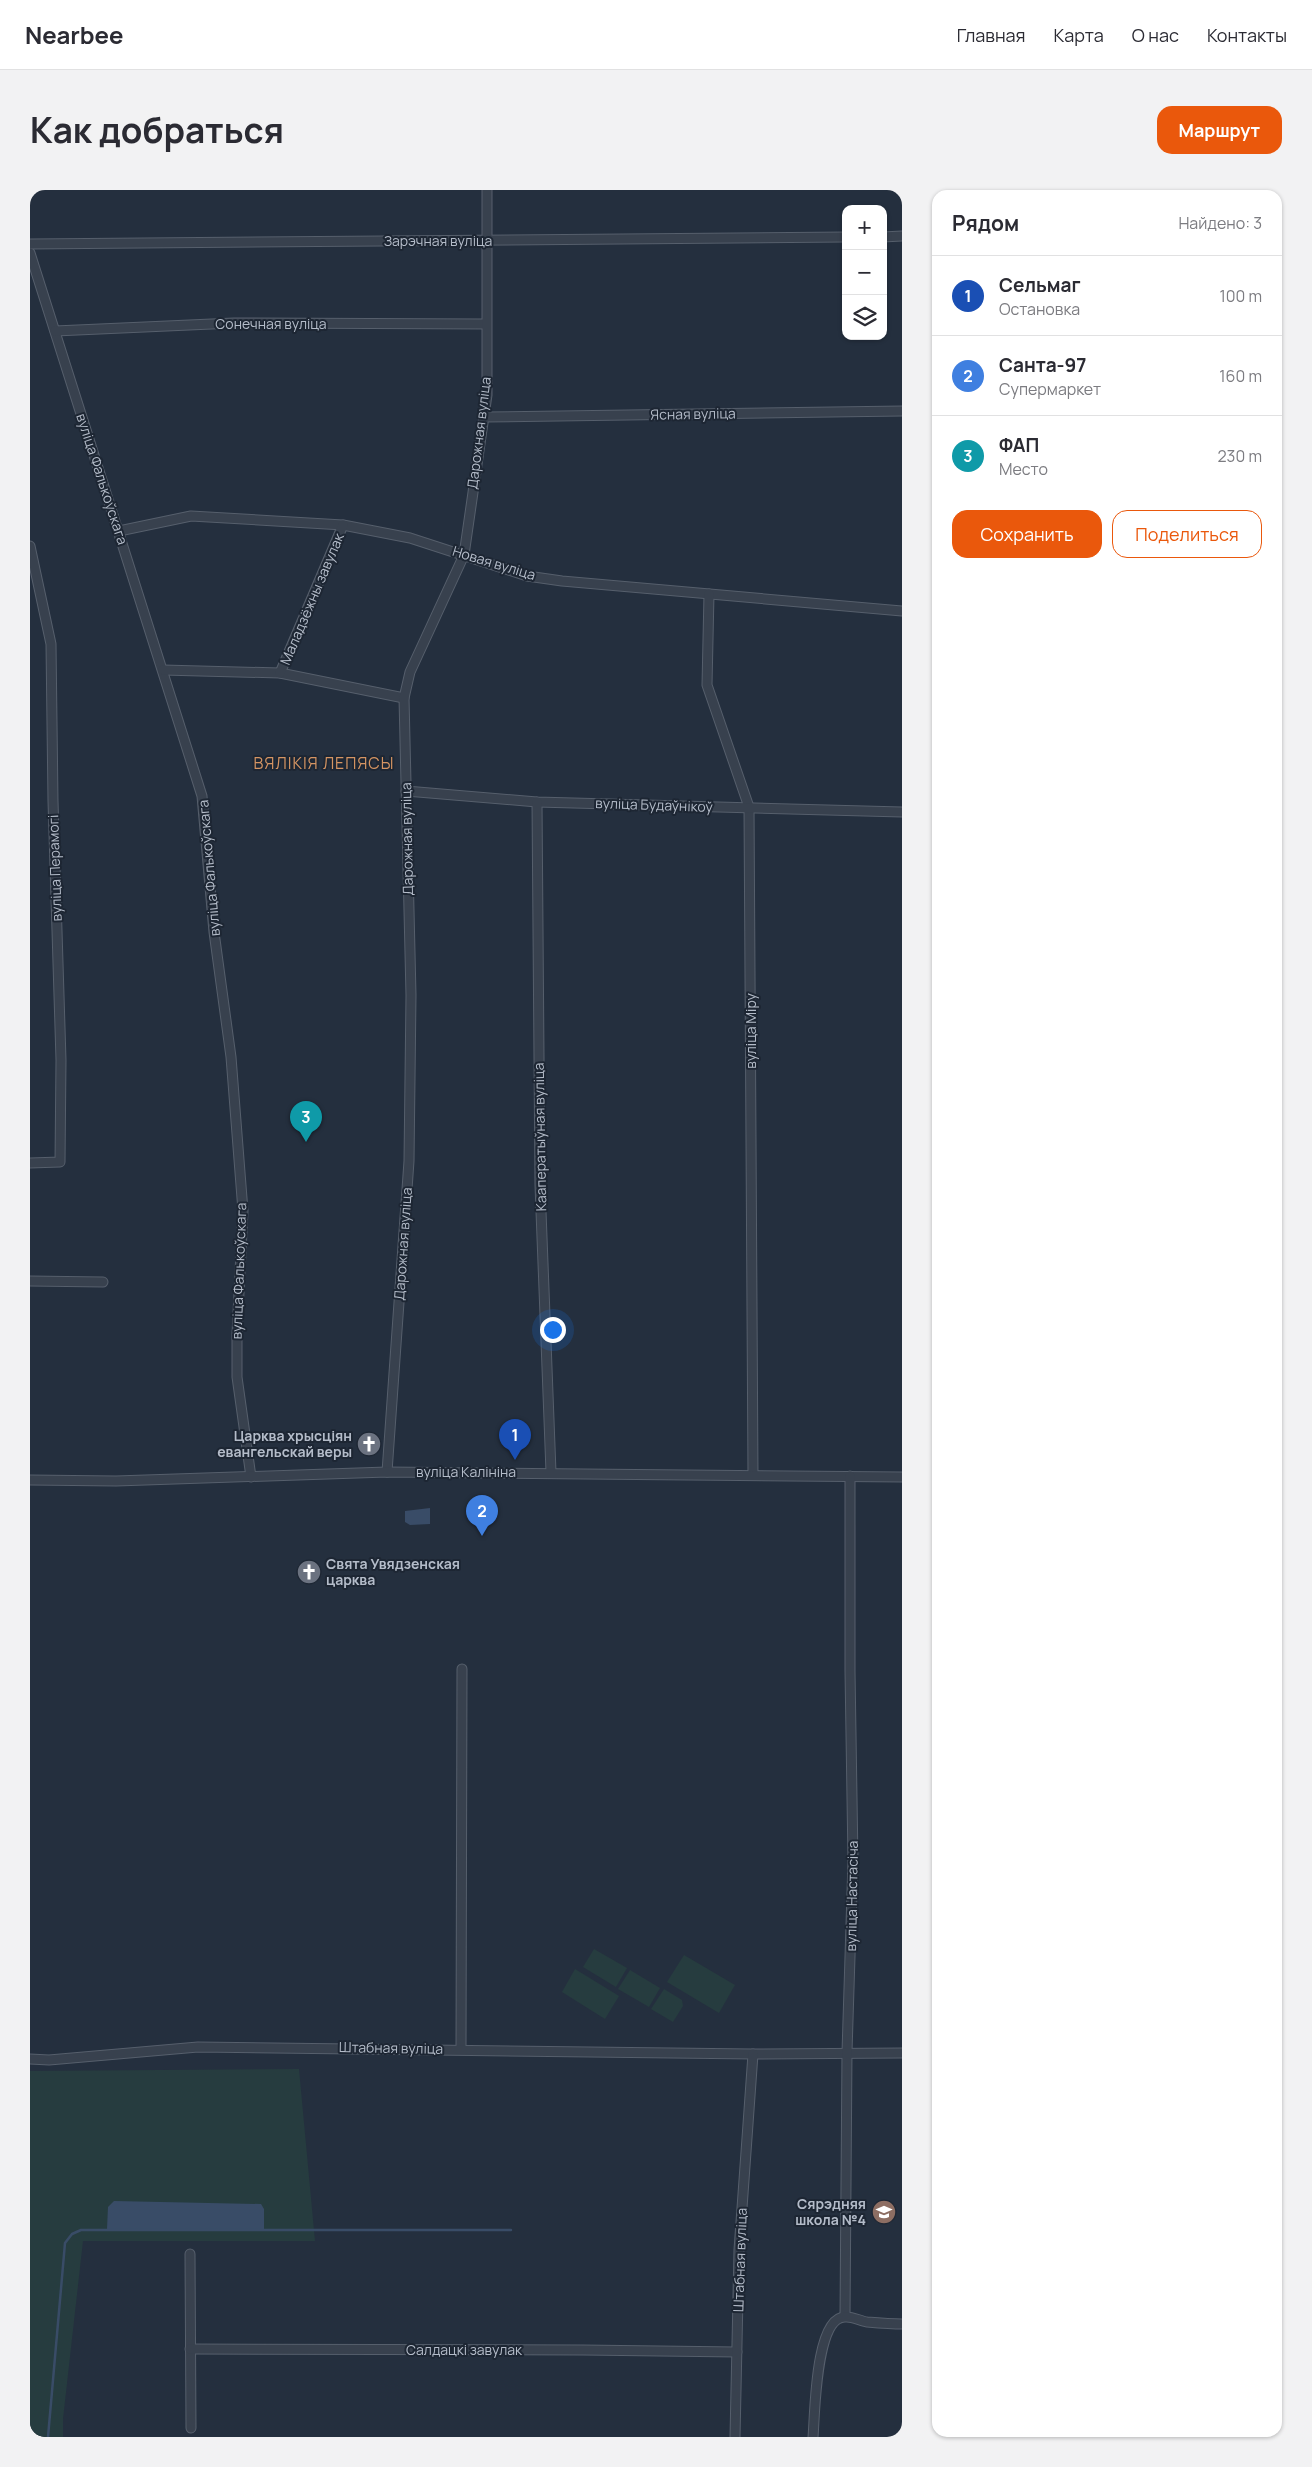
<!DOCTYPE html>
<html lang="ru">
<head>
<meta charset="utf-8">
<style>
	:root { --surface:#fff; --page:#f2f2f3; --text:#2b2b33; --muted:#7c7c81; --line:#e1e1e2; --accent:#ea580c }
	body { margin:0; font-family:Manrope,sans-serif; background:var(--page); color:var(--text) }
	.controls { position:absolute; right:15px; top:15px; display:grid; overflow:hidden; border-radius:10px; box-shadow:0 1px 4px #0004 }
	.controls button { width:45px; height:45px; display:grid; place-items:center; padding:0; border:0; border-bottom:1px solid var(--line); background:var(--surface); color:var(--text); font:25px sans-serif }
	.you { position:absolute; left:522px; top:1139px; width:18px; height:18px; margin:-12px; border:4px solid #fff; border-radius:50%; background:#1a73e8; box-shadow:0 0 0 8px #1a73e833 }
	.badge { display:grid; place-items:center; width:32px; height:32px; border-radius:50%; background:var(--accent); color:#fff; font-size:16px; font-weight:700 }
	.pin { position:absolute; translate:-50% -41px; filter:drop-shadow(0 1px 2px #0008) }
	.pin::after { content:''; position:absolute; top:26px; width:18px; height:15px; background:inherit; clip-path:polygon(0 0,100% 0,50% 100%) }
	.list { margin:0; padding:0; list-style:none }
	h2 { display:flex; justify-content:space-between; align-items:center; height:65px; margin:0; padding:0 20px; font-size:21px }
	h2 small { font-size:16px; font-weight:400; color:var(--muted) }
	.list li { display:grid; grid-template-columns:32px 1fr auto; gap:15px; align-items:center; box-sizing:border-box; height:80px; padding:0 20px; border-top:1px solid var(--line) }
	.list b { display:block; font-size:19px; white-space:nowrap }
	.list p { margin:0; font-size:16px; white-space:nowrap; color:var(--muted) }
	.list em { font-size:16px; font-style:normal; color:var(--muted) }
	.actions { display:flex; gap:10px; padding:15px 20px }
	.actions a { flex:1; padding:11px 0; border:1px solid var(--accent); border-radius:15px; text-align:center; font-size:18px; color:var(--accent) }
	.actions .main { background:var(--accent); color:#fff }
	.icon { flex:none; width:28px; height:28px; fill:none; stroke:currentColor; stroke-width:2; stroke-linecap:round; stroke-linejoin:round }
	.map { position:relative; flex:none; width:872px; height:2247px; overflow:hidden; border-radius:15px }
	header { display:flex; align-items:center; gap:30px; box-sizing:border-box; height:70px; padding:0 25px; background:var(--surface); border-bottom:1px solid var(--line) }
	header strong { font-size:24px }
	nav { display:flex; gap:28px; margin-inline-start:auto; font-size:18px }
	.intro { display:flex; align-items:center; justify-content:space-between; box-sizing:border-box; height:120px; padding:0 30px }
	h1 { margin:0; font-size:35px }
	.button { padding:12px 22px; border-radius:15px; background:var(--accent); color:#fff; font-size:18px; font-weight:700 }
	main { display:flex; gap:30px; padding:0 30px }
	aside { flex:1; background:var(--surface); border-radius:15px; box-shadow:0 1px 4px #0004 }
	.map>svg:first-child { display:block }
	.green { fill:#263c3f }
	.water { fill:#394c67 }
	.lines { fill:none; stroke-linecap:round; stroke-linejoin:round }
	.stream { stroke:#394c67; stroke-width:2.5 }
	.minor-casing { stroke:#565f6c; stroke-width:11 }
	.minor { stroke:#38414e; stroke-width:9 }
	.labels { text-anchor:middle; stroke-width:4; stroke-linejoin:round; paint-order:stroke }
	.street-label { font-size:14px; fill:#b4bcc9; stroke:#1d2633 }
	.poi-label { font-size:14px; font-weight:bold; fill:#b4bcc9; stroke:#1d2633; text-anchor:end }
	.quarter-label { font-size:16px; letter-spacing:1px; fill:#d59563; stroke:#1d2633 }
</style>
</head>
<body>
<header>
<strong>Nearbee</strong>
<nav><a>Главная</a><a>Карта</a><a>О нас</a><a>Контакты</a></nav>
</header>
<div class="intro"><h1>Как добраться</h1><a class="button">Маршрут</a></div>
<main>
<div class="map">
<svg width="872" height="2247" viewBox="0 0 872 2247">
	<rect width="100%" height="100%" fill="#242f3e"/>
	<!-- green -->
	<g class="green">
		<path d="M 564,1759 L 597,1778 L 586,1797 L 553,1777 Z"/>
		<path d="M 654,1765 L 705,1795 L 689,1823 L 637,1792 Z"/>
		<path d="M 545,1779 L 589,1806 L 575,1829 L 532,1802 Z"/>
		<path d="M 600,1780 L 630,1798 L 619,1817 L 588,1799 Z"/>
		<path d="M 634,1799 L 652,1810 L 653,1816 L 643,1832 L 621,1819 Z"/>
		<path d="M 269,1879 L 285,2051 L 53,2051 L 33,2229 L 33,2247 L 0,2247 L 0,1881 Z"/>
	</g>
	<!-- water -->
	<g class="water">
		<path d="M 400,1318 L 400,1334 L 380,1335 L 375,1332 L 375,1321 Z"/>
		<path d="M 84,2011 L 231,2014 L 234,2019 L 234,2040 L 77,2039 L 78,2017 Z"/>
	</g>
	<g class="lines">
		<!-- stream -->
		<g class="stream">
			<path d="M 0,2247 L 5,2247"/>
			<path d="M 18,2247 L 35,2053 L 42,2044 L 51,2040 L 481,2040"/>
		</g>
		<!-- minor casing -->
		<g class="minor-casing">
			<g id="minor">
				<path d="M 853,47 L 872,46"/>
				<path d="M 0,54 L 816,47"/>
				<path d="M 0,63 L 172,606 L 184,742 L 201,867 L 213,1021 L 207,1144 L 207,1187 L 221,1287"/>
				<path d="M 25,141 L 204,133 L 456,134"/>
				<path d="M 454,227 L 872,221"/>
				<path d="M 89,341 L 161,326 L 313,335 L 380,348 L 497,386 L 532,391 L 872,421"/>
				<path d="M 0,356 L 21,454 L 23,611 L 31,870 L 30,972 L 0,973"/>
				<path d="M 679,404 L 677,495 L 719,617 L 723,1285"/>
				<path d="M 133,480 L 250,483 L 374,508"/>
				<path d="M 250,483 L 313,335"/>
				<path d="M 376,601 L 507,612 L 872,622"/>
				<path d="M 507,612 L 510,995 L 521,1282"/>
				<path d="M 0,1091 L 73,1092"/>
				<path d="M 357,1282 L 379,971 L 381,805 L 374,508 L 380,482 L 434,365 L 457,205 L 457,0"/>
				<path d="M 0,1290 L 86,1291 L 357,1282 L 872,1287"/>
				<path d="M 431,1859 L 432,1479"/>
				<path d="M 0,1869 L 19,1870 L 168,1857 L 723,1864 L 872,1863"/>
				<path d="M 160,2064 L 161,2238"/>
				<path d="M 815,2126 L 817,1862 L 823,1671 L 820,1481 L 820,1286"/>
				<path d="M 160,2159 L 553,2160 L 707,2162"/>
				<path d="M 705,2247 L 709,2060 L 723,1864"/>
				<path d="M 783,2247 C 785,2225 785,2127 815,2127 C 822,2126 830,2131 837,2132 C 849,2133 861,2134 872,2134"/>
			</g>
		</g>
		<!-- minor -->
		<use href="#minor" class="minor"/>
	</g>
	<!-- icons -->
	<defs>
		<g id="church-disc" transform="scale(1.25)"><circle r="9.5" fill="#6b7280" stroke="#1d2633"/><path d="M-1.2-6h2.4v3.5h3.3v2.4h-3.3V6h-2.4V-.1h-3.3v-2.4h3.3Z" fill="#fff"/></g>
		<g id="school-disc" transform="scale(1.25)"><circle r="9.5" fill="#8d6e63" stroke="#1d2633"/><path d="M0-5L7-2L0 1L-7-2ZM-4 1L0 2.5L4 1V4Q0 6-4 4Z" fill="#fff"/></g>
	</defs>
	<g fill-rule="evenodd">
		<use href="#church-disc" x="339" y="1254"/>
		<use href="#church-disc" x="279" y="1382"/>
		<use href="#school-disc" x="854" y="2022"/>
	</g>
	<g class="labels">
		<!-- street labels -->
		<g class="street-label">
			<text x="408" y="56">Зарэчная вуліца</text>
			<text x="241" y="139">Сонечная вуліца</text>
			<text transform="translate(663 224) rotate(-1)" y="5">Ясная вуліца</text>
			<text transform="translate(449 243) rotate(-83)" y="5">Дарожная вуліца</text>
			<text transform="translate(72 289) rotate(72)" y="5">вуліца Фалькоўскага</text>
			<text transform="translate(464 373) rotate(17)" y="5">Новая вуліца</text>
			<text transform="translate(282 409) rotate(-67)" y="5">Маладзёжны завулак</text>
			<text transform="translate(624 615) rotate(2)" y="5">вуліца Будаўнікоў</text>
			<text transform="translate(377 649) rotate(-91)" y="5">Дарожная вуліца</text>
			<text transform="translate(25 678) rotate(-92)" y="5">вуліца Перамогі</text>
			<text transform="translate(179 678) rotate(-95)" y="5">вуліца Фалькоўскага</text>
			<text transform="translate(721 841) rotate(-90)" y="5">вуліца Міру</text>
			<text transform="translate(510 947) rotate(-91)" y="5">Кааператыўная вуліца</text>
			<text transform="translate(373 1054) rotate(-86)" y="5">Дарожная вуліца</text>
			<text transform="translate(209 1081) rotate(-88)" y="5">вуліца Фалькоўскага</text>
			<text x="436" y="1287">вуліца Калініна</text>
			<text transform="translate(822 1706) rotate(-89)" y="5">вуліца Настасіча</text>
			<text transform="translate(361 1858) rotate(1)" y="5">Штабная вуліца</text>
			<text transform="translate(710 2070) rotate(-88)" y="5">Штабная вуліца</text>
			<text x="434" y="2165">Салдацкі завулак</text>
		</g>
		<!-- poi labels -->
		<g class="poi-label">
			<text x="322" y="1251">Царква хрысціян<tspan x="322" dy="16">евангельскай веры</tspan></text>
			<text x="296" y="1379" text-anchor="start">Свята Увядзенская<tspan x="296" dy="16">царква</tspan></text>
			<text x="836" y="2019">Сярэдняя<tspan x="836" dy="16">школа №4</tspan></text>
		</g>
		<!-- quarter labels -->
		<g class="quarter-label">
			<text x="294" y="579">ВЯЛІКІЯ ЛЕПЯСЫ</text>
		</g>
	</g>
</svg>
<div class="controls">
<button>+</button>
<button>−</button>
<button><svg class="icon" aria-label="layers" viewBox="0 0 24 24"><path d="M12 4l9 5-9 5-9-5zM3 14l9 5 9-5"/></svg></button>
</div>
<div class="you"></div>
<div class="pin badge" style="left:485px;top:1270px;background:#1a4fb4">1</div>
<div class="pin badge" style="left:452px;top:1346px;background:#3f7fe0">2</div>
<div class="pin badge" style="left:276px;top:952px;background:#0f9aa8">3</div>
</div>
<aside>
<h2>Рядом<small>Найдено: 3</small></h2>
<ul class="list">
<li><span class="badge" style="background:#1a4fb4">1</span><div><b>Сельмаг</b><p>Остановка</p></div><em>100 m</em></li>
<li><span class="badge" style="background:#3f7fe0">2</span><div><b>Санта-97</b><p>Супермаркет</p></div><em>160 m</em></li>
<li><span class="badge" style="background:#0f9aa8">3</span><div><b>ФАП</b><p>Место</p></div><em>230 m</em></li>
</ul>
<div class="actions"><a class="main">Сохранить</a><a>Поделиться</a></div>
</aside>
</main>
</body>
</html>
